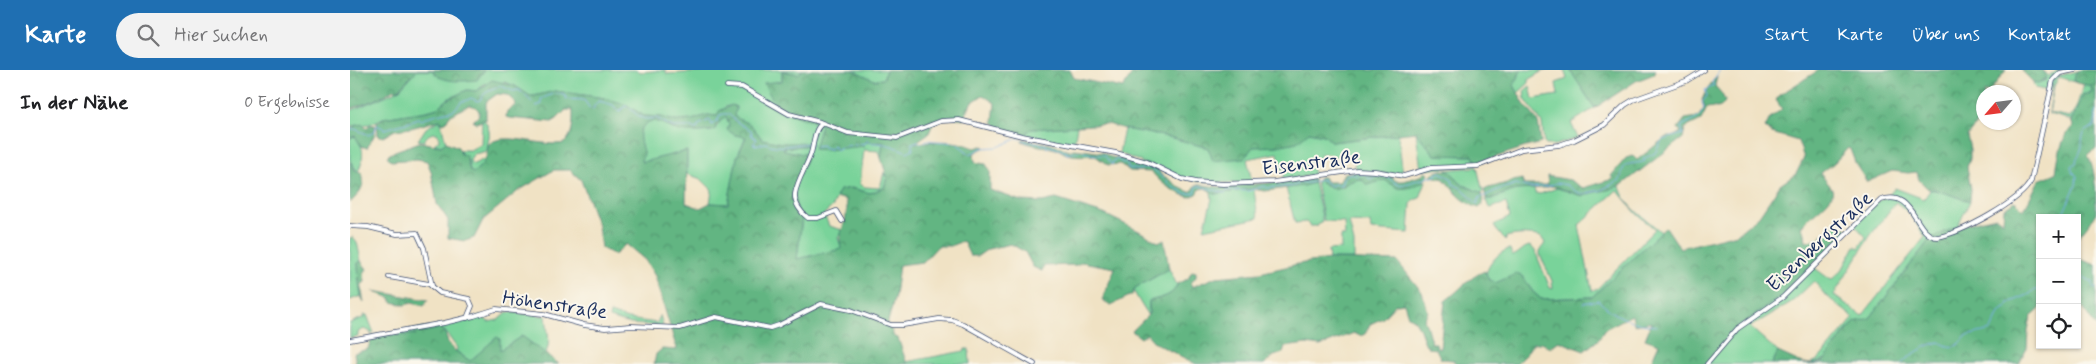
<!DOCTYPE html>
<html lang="de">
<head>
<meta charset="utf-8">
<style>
	:root { --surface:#fff; --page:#f2f2f2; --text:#202124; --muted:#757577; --line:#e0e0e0; --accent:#1f6fb2 }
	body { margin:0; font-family:Mynerve,sans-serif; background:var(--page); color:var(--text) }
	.controls { position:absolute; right:15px; bottom:15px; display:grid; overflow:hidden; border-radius:0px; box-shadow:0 1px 4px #0004 }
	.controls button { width:45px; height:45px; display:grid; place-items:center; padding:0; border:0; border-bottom:1px solid var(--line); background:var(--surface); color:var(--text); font:25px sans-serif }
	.compass { position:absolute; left:1626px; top:15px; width:45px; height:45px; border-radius:50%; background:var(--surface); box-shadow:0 1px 4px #0004; rotate:242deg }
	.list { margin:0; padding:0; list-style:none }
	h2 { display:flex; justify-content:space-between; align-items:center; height:65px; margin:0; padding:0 20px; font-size:21px }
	h2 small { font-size:16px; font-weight:400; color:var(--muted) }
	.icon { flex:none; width:28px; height:28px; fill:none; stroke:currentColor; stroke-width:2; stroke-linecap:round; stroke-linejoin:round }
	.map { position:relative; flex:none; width:1746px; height:294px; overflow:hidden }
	header { display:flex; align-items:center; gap:30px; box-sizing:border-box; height:70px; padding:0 25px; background:var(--accent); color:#fff }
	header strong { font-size:24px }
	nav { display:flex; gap:28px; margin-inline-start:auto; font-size:18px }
	.search { width:350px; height:45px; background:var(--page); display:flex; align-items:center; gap:12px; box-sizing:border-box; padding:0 18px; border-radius:28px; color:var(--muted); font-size:19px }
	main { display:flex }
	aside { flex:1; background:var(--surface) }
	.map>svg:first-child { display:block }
	.green { fill:#79d39a; stroke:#4a817c; fill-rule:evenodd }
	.forest { fill:url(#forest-crowns); stroke:#3e7270; fill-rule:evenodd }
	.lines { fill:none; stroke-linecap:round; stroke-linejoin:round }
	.stream { stroke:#7bafe9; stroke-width:1 }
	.minor-casing { stroke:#3b4a6d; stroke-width:5.5 }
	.minor { stroke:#fff; stroke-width:4 }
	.labels { text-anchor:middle; stroke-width:4; stroke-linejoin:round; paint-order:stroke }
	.street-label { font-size:20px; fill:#1b2f5e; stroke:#fbf7ec }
</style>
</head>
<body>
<header>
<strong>Karte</strong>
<div class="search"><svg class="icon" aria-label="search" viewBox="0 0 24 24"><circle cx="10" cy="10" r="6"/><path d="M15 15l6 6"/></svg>Hier suchen</div>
<nav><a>Start</a><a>Karte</a><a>Über uns</a><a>Kontakt</a></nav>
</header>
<main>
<aside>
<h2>In der Nähe<small>0 Ergebnisse</small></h2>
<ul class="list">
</ul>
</aside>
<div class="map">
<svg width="1746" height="294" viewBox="0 0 1746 294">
	<defs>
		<pattern id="forest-crowns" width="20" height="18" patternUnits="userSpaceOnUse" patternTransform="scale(1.25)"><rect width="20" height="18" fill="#62b582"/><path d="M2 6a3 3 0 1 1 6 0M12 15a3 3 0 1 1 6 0" fill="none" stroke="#50946e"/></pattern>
	</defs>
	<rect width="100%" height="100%" fill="#fbf7ec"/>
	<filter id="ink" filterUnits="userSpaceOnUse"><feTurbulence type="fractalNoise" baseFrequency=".02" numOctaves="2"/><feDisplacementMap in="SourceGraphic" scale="10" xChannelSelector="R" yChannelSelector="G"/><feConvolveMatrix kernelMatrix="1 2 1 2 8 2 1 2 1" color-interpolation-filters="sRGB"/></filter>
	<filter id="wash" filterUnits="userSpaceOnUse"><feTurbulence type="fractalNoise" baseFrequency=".0096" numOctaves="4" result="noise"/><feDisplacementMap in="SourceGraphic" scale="20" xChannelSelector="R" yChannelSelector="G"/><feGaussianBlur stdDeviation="1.12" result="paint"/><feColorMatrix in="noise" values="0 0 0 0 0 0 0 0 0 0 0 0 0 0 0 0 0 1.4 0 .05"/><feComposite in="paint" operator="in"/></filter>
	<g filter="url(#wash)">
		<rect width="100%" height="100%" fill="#f0e2c4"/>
		<!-- green -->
		<g class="green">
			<path d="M 67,0 L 284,0 L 292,2 L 315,0 L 317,4 L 352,2 L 356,0 L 453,0 L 448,4 L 432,1 L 432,11 L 471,54 L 465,79 L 514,72 L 533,73 L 531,88 L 529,81 L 514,80 L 510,114 L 515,117 L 530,118 L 534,102 L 537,107 L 534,118 L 520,123 L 501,118 L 490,120 L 483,136 L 474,144 L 479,156 L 493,160 L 488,168 L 492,179 L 447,189 L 452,147 L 446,137 L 443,120 L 457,85 L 434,80 L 432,78 L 461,75 L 431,73 L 412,69 L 406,61 L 385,47 L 383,44 L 386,37 C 377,33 372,39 367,46 L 357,45 L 342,50 L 325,51 L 311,47 L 294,46 L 277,35 L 255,28 L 205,21 L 184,26 L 180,26 L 165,16 L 155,12 L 134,14 L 127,21 L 117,20 L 98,29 L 88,38 L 77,41 L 33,48 L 20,54 L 0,56 L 0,41 L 49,20 Z"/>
			<path d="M 503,0 L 536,0 L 533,9 L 524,10 Z"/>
			<path d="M 1171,0 L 1198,0 L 1191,2 L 1179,9 L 1179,13 L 1168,23 L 1163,15 Z"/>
			<path d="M 1214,0 L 1220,0 L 1244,37 L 1248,36 L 1221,53 L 1228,68 L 1205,75 L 1196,75 L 1194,73 L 1192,53 L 1175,29 L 1174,21 L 1180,16 L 1183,29 L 1208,25 L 1206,13 L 1217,9 Z"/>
			<path d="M 1693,0 L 1699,6 L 1707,1 L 1716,0 L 1707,4 L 1699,21 L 1685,18 L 1683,12 L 1688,13 L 1696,10 Z"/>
			<path d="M 1727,1 L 1723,10 L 1727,13 L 1709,7 L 1704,16 L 1699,43 L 1720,47 L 1726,38 L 1734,14 L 1740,15 L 1742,21 L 1737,24 L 1721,50 L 1699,44 L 1703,12 L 1708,6 Z"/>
			<path d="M 376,46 L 385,65 L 396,66 L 387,87 L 378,134 L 360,133 L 362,120 L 351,109 L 337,104 L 337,81 L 292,93 L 289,62 C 291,57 296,53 301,51 C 308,49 316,56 323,59 C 336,63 350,62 363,61 L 373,48 Z"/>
			<path d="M 134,49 C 143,64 138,67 137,81 L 124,84 L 120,89 L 121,93 L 124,94 L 136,88 L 133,94 L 123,103 L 120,101 L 118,89 L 111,84 L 110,80 L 120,80 L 131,74 L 132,50 Z"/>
			<path d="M 90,50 L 96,72 L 92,76 L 84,74 L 89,70 L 89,66 L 87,63 C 80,63 77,65 74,71 L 68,70 L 76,58 Z"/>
			<path d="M 727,56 L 724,74 L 673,66 L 681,59 Z"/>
			<path d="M 774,59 L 819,67 L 859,78 L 927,76 L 958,62 L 974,65 L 982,72 L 1048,64 L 1053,105 L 1005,100 L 1004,89 C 990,91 983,83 970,84 L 971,92 L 962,94 L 964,105 L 934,110 L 928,83 L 897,89 L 902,112 L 899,114 L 846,111 L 832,108 L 769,83 Z"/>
			<path d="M 1066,62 L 1085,85 L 1123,86 L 1127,95 L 1071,100 Z"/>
			<path d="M 5,66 C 15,77 14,88 8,102 L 0,91 L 0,68 Z"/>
			<path d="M 1127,97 L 1133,122 L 1131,123 L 1108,112 L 1104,106 L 1096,100 Z"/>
			<path d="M 1011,109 L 1035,110 L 1046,117 L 1076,111 L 1070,128 L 1064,130 L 1061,134 L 1059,163 L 1021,160 L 1020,153 L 999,152 L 1004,173 L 1004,189 L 979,189 L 978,180 L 991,179 L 991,166 L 995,166 L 994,152 L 974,151 L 966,112 L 969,110 L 977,117 L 993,117 L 1000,110 Z"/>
			<path d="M 964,113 L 972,146 L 972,151 L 967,156 L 960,156 L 956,152 L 945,153 L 936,118 Z"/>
			<path d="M 1265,116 L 1270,116 C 1274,136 1297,149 1311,162 L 1242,227 L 1191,229 L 1183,222 L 1173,207 L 1145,213 L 1136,207 C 1135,197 1150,180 1160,179 L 1162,186 C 1170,184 1173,176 1181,176 L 1185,181 L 1200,218 L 1203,219 L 1202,211 L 1190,185 L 1190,181 L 1195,173 L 1191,167 C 1181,164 1166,164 1156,167 L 1156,170 L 1148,162 L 1144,155 L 1160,147 L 1156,133 L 1141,138 L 1138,136 L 1136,129 L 1141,129 L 1165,120 L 1184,119 L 1185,123 L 1190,124 L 1207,118 L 1233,126 C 1244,121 1255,122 1265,116 ZM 1267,120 L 1287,144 L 1305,159 L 1248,218 L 1242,221 L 1229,155 Z"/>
			<path d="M 1545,118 L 1574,129 L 1580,120 L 1586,120 L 1620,131 L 1608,156 L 1580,169 L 1520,248 C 1515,250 1509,250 1505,253 C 1485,266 1485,294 1459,294 L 1468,290 L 1504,248 L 1475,225 L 1464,211 L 1443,231 L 1400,257 L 1428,282 L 1422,294 L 1356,294 L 1381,264 L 1462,196 L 1481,210 L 1492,200 L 1505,176 L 1509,178 L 1516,167 L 1504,154 L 1526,132 L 1538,126 ZM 1546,132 L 1559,143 L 1575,167 L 1512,246 L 1484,225 L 1520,166 Z"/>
			<path d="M 902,119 L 904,120 L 908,148 L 854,159 L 862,129 L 861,122 L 865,124 Z"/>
			<path d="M 3,167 L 7,172 L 11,191 L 8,193 L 11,226 L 0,230 L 0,168 Z"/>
			<path d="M 819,199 L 827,215 C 822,227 811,228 799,231 L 798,246 L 784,222 L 785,218 Z"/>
			<path d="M 157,242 L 196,246 L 199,272 L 196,284 L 172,266 L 150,281 L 147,267 L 120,291 L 106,281 L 107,278 L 94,260 C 81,261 70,262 58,265 C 46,267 33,264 22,270 L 21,266 L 94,255 L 132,245 L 138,252 L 148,250 Z"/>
			<path d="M 260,243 L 278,249 L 307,253 L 310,245 L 313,256 L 281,254 L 259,248 Z"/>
			<path d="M 14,245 L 17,245 L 24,263 L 20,264 L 21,262 L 14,259 L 8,262 L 8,266 L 0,268 L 0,253 L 15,247 Z"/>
			<path d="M 615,279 L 619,279 L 620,294 L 557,294 L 556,292 L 614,281 Z"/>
		</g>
		<!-- forest -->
		<g class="forest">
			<path d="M 0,0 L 134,0 L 134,1 L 127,10 C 112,11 92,14 82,0 L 67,0 L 47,21 L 44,19 L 30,28 L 0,39 Z"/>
			<path d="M 453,0 L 503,0 L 524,10 L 533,9 L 536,0 L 720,0 L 724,8 L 773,18 L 782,4 L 812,0 L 1171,0 L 1164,15 L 1174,34 L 1188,51 L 1191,73 C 1168,78 1149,87 1127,93 L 1123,86 L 1085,85 L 1066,62 L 982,72 L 974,65 L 959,62 L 947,72 L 927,76 L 903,77 L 894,88 L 863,91 L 858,78 L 819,67 L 774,59 L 758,54 L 681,59 L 673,66 L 649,58 L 643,52 L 645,33 L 633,25 L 621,33 L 614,49 L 599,47 L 583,53 L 579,63 L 565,73 C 588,71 603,69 625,78 L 632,76 L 635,77 L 624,83 L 625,92 L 636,94 L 640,101 L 640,120 L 671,131 L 692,132 L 706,129 L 754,144 L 789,161 L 808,172 L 814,170 L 819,199 L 785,218 L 782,225 L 761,235 L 752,230 L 765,198 L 732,192 L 727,195 L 694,196 L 692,201 L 683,197 L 675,182 L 661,174 L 638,179 L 628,186 L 620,186 L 613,171 L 600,176 L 588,176 L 573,192 L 549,195 L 545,226 L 537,255 L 542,261 L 544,267 L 548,268 L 557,294 L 304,294 L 306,284 L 312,279 L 327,280 L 305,206 L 295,190 L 276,174 L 265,185 L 251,178 L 248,156 L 231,110 L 220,100 L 204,100 L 168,121 L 133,150 L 124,168 L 115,171 L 98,168 L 98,150 L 87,134 L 81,101 L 77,91 L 67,89 L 41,91 L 37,86 L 45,81 L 70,72 L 91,76 L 96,72 L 108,77 L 111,84 L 116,85 L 120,101 L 123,103 C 133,95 138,88 138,75 C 151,60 196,78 214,73 C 223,66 223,53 223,42 L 221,40 L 216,40 L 207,49 L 202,52 L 159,48 L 156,47 L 157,41 L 166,35 L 165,32 L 157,25 L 147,24 L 136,32 L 136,49 L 127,53 L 123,51 L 129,45 L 129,41 L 126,37 L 119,35 L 99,46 L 96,52 L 92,53 L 90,50 L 61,58 L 45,60 L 33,67 L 28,65 L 27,53 L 33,48 L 77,41 L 88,38 L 98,29 L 117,20 L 127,21 L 142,10 L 165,16 L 180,26 L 184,26 L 205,21 L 255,28 L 277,35 L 294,46 L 311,47 L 325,51 L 342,50 L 357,45 L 367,46 L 369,41 L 382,35 L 386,37 L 386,41 L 384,44 L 385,47 L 401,55 L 412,69 L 431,73 L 461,73 L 462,75 L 433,78 L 434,80 L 458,85 L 443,120 L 446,137 L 452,147 L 447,189 L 491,179 C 486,161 501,149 496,130 L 486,127 L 490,120 L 501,118 L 520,123 L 534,118 L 537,107 L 531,88 L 533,73 L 515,72 L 514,76 L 477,80 L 464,79 L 471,54 C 441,44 428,45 414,13 L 432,11 L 432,1 L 448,4 ZM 376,46 L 379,55 L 377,60 L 385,65 L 396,67 L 387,87 L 378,134 L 360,133 L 350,138 L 336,133 L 337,81 L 292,92 L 291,90 L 294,85 C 291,73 285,61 297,53 C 300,51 304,50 308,52 C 316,54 322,59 330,61 C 340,63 355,62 365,60 L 366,55 Z"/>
			<path d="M 1220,0 L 1306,0 L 1304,4 L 1286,11 L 1248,36 L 1244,37 Z"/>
			<path d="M 1469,0 L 1656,0 L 1639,22 L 1634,22 L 1633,45 L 1617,66 L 1620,79 L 1620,89 L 1617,97 L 1621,119 L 1620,131 L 1586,120 L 1578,119 L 1569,110 L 1567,102 L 1558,103 L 1542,101 L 1517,112 L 1506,95 L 1500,79 L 1498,78 L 1484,93 L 1471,103 C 1473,109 1479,113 1482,119 C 1487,130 1457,146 1451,157 L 1455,163 L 1456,172 L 1469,168 L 1487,152 L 1498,160 L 1432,226 L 1393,253 L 1356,294 L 1300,294 L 1309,274 L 1295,269 L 1302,252 L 1284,255 L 1282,245 L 1255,259 L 1248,270 L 1234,281 L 1209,271 L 1199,278 L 1193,273 L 1183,273 L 1176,284 L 1166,294 L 1106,294 L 1103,290 L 1091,289 L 1086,279 L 1078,278 C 1070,267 1071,251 1058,246 L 1054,233 L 1046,234 L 1033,248 L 1020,254 L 1015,264 L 1010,266 L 1004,263 L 970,276 L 956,274 L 935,277 L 933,283 L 924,286 L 914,294 L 846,294 L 805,273 L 797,264 L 791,268 L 782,261 L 799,244 L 799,231 C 812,227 823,227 828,213 L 838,209 L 842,201 L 846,202 L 846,207 L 841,213 L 842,217 L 866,207 L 910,203 L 948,194 L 979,189 L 1047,191 L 1072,222 L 1078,241 L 1074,250 C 1078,257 1078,265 1082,273 L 1086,273 L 1087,277 L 1090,278 L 1095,231 C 1109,221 1119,207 1135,201 L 1138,209 L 1145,213 L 1166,204 L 1170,204 L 1183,222 L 1191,229 L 1242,227 L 1316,157 L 1330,178 L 1387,164 L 1409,146 L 1430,115 L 1446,104 L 1454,88 L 1448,71 L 1422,63 L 1415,58 L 1420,48 L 1432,39 L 1426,30 L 1431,24 Z"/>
			<path d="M 1671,0 L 1693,0 L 1697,8 L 1688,13 L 1683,12 Z"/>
			<path d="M 1731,0 L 1746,0 L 1746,79 L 1739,84 L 1738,87 C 1746,95 1746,131 1746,142 C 1744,148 1732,162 1727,169 L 1727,148 L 1690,148 L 1690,239 L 1681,247 L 1678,260 L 1677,278 L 1669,294 L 1454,294 L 1468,294 L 1474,291 L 1495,263 L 1505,252 L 1520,248 L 1580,169 L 1608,156 L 1646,147 L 1653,152 L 1654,138 L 1665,131 L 1674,140 L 1689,110 L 1706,103 C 1708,87 1711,68 1723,56 L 1721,50 L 1727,41 L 1733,24 L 1739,24 L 1742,21 L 1741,16 L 1727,13 L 1723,10 L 1727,1 Z"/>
			<path d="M 1367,6 L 1365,16 L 1372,24 L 1375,31 C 1370,42 1365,36 1357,38 L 1351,50 L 1335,58 L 1333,68 L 1273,114 L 1258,120 L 1242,122 L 1233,126 L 1202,116 L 1194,118 L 1165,120 L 1141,129 L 1136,128 L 1134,119 C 1147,117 1159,111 1172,109 L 1174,115 L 1198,115 L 1197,106 L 1220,110 L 1233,118 L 1263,109 L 1261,106 L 1276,88 L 1283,86 L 1287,90 L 1316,67 L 1323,67 L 1331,62 L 1328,58 L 1335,49 L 1348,47 L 1355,37 L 1352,30 L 1355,23 Z"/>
			<path d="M 12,54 L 16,58 L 20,55 L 25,55 L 25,64 L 17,78 L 11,76 L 5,66 L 0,68 L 0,58 Z"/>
			<path d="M 673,69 L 705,75 L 719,81 L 724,79 L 754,83 L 760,87 L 773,89 L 785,94 L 799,94 L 809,100 L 811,105 C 822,109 826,118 840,122 L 844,119 L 846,115 C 854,114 862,117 869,117 C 900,114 931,113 963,108 L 964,113 L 953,116 L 915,121 L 902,119 L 865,124 L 855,118 L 850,119 L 847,124 L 839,127 C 824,122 811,114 802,102 L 780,101 L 770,94 L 758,95 L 744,85 C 736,86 725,86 717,84 C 713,83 710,79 706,79 C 695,76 683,76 672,71 Z"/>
			<path d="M 0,91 L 5,100 L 12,103 C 16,116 9,124 0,133 Z"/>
			<path d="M 1093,100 L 1101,102 L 1112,115 L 1130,122 C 1135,127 1135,134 1129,138 C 1114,134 1103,120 1094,109 L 1081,106 L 1085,102 Z"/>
			<path d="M 1011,101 L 1025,102 L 1040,105 L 1046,111 L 1054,111 L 1073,105 L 1075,102 L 1079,104 C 1076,113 1055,122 1046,117 C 1042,115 1039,112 1035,110 L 1017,115 L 1011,109 C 999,110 994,117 983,119 L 968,110 L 969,107 L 974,107 L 977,112 L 989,112 L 994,103 Z"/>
			<path d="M 1727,188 L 1746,195 L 1746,257 L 1733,238 L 1727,233 Z"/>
			<path d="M 11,191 L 17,199 L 14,203 L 15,212 L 11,215 L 14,233 C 9,226 8,201 8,193 Z"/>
			<path d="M 23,221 L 78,230 L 74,236 L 62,233 L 54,235 L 42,232 L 40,228 Z"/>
			<path d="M 89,258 C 99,262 94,268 100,275 C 105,282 113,286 120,291 L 147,267 L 150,269 L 150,280 L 172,266 L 209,294 L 6,294 L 4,283 L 18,279 L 20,272 C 28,265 43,265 54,265 C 59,266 84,260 89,258 Z"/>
			<path d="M 1428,282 L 1454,294 L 1422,294 Z"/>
		</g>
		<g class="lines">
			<!-- stream -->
			<g class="stream">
				<path d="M 1375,0 L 1380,0"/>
				<path d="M 0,60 L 5,59 L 19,65 L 25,61 L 27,55 L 35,59 L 60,52 L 67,48 L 72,50 C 81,44 94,43 104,40 L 112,31 L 116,31 L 121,28 L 127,31 L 130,30 C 135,20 141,21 151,16 L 163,21 L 169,20 L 186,36 L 192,34 L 191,29 C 200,25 208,21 217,27 L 216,29 L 234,30 L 241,40 L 244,38 L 244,35 L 249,31 L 263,35 L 269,42 L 275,36 C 283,38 287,49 297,49 C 300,49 303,48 306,48 L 323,57 L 341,57 L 345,59 L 348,58 L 348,55 L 360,50 L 362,55 L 368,50 L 370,45 C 381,41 380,48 387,52 C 392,55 396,58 401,60 L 402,66 L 407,69 L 403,74 L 406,75 L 416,73 C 428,81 448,72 461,74"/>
				<path d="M 1736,61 L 1744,57 L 1746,48 L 1744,44 L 1746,40"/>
				<path d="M 466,76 L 472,75 L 473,77 L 480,79 L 483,75 L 486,80 C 495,74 505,75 516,73 L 518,70 L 521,73 C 533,72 546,77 557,82 L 563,79 L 562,73 L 568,71 L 572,74 L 576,70 L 606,73 L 620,84 L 632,78 L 648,77 L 668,68 L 680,73 L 683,71 L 684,73 L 689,72 L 692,75 L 696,74 L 697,78 L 700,76 L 717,82 L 716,84 L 730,81 C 736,83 747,86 754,85 L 762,95 L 763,91 L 767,89 L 773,93 L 776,92 L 778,98 L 788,100 L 799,97 C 807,101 810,107 818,112 L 817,114 L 833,122 L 834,124 L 845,123 L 847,116 L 850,116 L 875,123 L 878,120 L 898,121 L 915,116 L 917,118 L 943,116 L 952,112 L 958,113 L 972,109 L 980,116 L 986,114 L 991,115 L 993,108 L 1000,103 L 1008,106 L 1009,104 L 1012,105 L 1015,103 L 1017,107 L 1021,109 L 1025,106 L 1037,106 C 1052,123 1060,109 1075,109 L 1077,107 L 1083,107 L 1090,102 L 1102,109 L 1103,114 L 1113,119 L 1127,134 L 1130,127 L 1135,126 L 1145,121 L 1166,114 L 1180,118 L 1199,116 L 1206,113 L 1217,115 L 1225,121 L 1232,124 L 1251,120 L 1270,110 C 1272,106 1272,101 1274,97 C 1278,92 1289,94 1295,91 L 1293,89 L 1305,83 L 1312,70 L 1333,64 L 1331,56 L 1348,48 L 1354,39 L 1352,32 L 1357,26 L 1355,20 L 1364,16 L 1362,12 L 1370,0"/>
				<path d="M 1711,148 L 1726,115 L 1727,106 L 1722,101 L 1722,96 L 1726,93 C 1726,87 1729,86 1731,80 C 1733,74 1731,69 1734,63"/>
				<path d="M 1727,204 L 1743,212 L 1743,217 L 1746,219"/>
				<path d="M 1233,233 L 1248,230 C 1263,246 1285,255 1307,256"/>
				<path d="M 1551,294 C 1560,285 1577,274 1590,272 C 1601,280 1609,277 1616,266 L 1641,260 L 1650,241 L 1656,238 L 1659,233 L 1680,224 L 1682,221 L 1687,220 L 1690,217"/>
			</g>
		</g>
	</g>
	<g filter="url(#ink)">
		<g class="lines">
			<!-- minor casing -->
			<g class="minor-casing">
				<g id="minor">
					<path d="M 377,16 L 392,17 L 439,44 L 470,52 L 498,63 L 547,68 L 591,51 L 609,50 L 672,66 L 766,83 L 797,92 L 832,109 L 846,112 L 873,114 L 924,112 L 1007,100 L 1025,101 L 1054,106 L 1081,98 L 1128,96 L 1172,79 L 1209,75 L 1224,70 L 1254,55 L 1275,35 L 1283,30 L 1336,11 L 1354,0"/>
					<path d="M 472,54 C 464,58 464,74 461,83 C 457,96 447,110 445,124 C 444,133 451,143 458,148 L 468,148 L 486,141 L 492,151"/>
					<path d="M 0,156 L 18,157 L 47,164 L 67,163 L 74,178 L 82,216"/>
					<path d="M 39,207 L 79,214 L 90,223 L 119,229 L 122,236 L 117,248"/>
					<path d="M 0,270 L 94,253 L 124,246 L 146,239 L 194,244 L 234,255 L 255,258 L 281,256 L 330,258 L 366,247 L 420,258 L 429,255 L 471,234 L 501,240 L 541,255 L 553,255 L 589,249 L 602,250 L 613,254 L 684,294"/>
					<path d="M 1357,294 L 1387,259 L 1433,227 L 1531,130 C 1565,118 1564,167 1588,167 C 1611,163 1670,132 1681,111 L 1703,10 L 1710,3 L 1725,0"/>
				</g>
			</g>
			<!-- minor -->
			<use href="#minor" class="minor"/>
		</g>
	</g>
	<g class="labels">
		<!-- street labels -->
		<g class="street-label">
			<text transform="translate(961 92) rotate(-7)" y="7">Eisenstraße</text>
			<text transform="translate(1469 171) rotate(-43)" y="7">Eisenbergstraße</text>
			<text transform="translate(205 234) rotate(8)" y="7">Höhenstraße</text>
		</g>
	</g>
</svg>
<div class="controls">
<button>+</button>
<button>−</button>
<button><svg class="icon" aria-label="locate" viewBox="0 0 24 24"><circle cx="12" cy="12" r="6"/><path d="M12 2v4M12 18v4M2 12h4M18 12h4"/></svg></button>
</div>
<svg class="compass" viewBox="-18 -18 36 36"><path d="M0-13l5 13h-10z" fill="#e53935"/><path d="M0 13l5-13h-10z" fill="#757577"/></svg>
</div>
</main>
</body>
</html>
